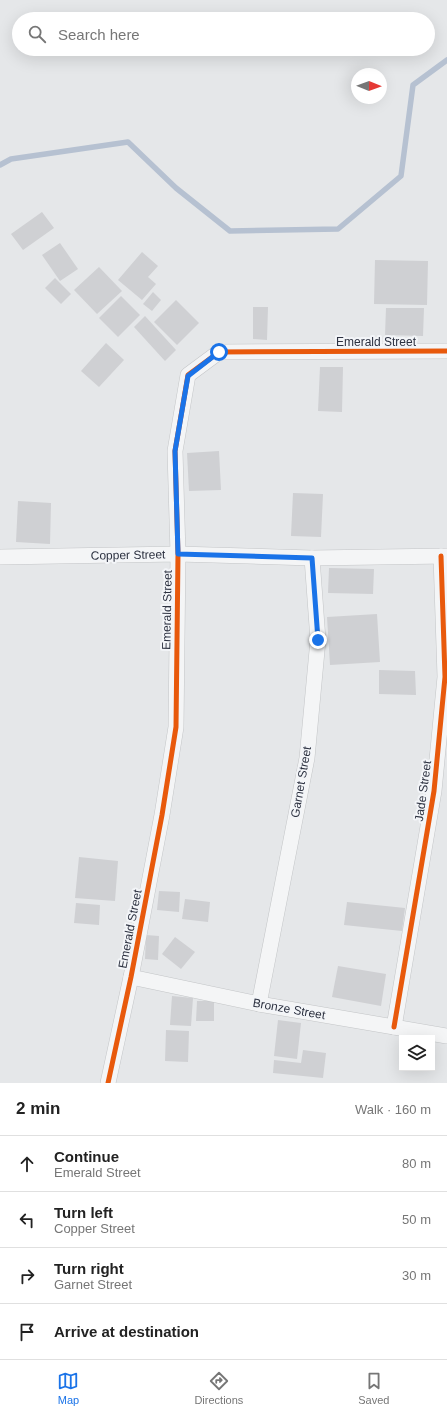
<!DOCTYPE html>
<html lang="en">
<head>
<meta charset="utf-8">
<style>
	:root { --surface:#fff; --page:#f6f6f6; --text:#222; --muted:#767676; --line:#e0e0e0; --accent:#1a73e8 }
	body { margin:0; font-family:Arial,sans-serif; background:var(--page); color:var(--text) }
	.controls { position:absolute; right:12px; bottom:12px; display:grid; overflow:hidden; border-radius:0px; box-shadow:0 4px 16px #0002 }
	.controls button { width:36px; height:36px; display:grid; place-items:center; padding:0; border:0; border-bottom:1px solid var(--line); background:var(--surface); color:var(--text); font:20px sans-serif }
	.compass { position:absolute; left:351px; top:68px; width:36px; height:36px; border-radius:50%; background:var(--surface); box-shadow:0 4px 16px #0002; rotate:91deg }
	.stop { position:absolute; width:12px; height:12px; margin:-9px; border:3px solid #1a73e8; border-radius:50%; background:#fff }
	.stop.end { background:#1a73e8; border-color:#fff; box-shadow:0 1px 4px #0008 }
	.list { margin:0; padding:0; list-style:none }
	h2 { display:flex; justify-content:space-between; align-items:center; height:52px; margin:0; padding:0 16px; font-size:17px }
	h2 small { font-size:13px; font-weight:400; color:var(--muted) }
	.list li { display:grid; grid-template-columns:26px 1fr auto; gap:12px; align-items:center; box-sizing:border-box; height:56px; padding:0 16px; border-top:1px solid var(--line) }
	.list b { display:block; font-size:15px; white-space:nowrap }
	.list p { margin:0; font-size:13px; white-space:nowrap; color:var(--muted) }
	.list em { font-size:13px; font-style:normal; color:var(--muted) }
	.icon { flex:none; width:22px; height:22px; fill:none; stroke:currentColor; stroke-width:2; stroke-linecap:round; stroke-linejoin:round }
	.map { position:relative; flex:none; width:447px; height:1083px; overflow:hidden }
	.search { position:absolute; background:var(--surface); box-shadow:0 4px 16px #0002; left:12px; right:12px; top:12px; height:44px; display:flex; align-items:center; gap:10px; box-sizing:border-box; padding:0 14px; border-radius:22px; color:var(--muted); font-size:15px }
	.sheet { height:276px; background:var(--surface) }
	nav { display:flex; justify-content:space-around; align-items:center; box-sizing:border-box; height:56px; border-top:1px solid var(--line); background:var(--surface); font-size:11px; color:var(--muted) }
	nav a { display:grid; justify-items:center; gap:2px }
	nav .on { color:var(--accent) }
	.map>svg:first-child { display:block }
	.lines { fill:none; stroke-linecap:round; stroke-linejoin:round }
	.stream { stroke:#b6c1d1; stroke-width:5.5 }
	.building { fill:#cfd0d3 }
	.minor-casing { stroke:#c3c5c7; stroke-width:16 }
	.minor { stroke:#f4f5f6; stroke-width:15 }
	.cycleway-casing { stroke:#f3f5f8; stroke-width:8 }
	.cycleway { stroke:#e8590c; stroke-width:5 }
	.route { stroke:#1a73e8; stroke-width:5 }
	.labels { text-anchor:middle; stroke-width:4; stroke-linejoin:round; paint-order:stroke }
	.street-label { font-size:12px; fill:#2d3241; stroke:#f3f5f8 }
</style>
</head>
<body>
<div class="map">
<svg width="447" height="1083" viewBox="0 0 447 1083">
	<rect width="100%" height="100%" fill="#e5e7e9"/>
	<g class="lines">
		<!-- stream -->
		<path class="stream" d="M 0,165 L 11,159 L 128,142 L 176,188 L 230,231 L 338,229 L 401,176 L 413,85 L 447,60"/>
	</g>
	<!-- building -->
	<g class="building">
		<path d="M 42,212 L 54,228 L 23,250 L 11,234 Z"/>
		<path d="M 60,243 L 78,269 L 60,281 L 42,255 Z"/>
		<path d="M 142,252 L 158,266 L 148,277 L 156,284 L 142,300 L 118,280 Z"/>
		<path d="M 375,260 L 428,261 L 427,305 L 374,304 Z"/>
		<path d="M 99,267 L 122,291 L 97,314 L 74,290 Z"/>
		<path d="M 55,278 L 71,294 L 61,304 L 45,288 Z"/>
		<path d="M 153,292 L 161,300 L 152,311 L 143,304 Z"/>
		<path d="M 121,296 L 140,315 L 118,337 L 99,318 Z"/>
		<path d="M 176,300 L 199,323 L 177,345 L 154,322 Z"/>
		<path d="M 253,307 L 268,307 L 267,340 L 253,339 Z"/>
		<path d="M 386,308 L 424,308 L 423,336 L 385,335 Z"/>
		<path d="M 145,316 L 176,350 L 165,361 L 134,327 Z"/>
		<path d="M 106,343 L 124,360 L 99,387 L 81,371 Z"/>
		<path d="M 320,367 L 343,367 L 342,412 L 318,411 Z"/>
		<path d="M 219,451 L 221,490 L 189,491 L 187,453 Z"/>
		<path d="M 293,493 L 323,494 L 321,537 L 291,536 Z"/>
		<path d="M 18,501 L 51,503 L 50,544 L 16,542 Z"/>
		<path d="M 329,568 L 374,569 L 373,594 L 328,593 Z"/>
		<path d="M 377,614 L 380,662 L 330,665 L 327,617 Z"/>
		<path d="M 379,670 L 415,671 L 416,695 L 379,694 Z"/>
		<path d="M 79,857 L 118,861 L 115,901 L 75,898 Z"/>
		<path d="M 159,891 L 180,892 L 179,912 L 157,910 Z"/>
		<path d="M 185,899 L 210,902 L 208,922 L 182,919 Z"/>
		<path d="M 347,902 L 405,908 L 402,931 L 344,925 Z"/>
		<path d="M 76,903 L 100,905 L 99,925 L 74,923 Z"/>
		<path d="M 146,935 L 159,936 L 158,960 L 145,959 Z"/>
		<path d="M 175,937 L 195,952 L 181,969 L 162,954 Z"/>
		<path d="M 338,966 L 386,974 L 381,1006 L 332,997 Z"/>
		<path d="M 172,996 L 193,998 L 191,1026 L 170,1025 Z"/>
		<path d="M 197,1001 L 214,1001 L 214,1021 L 196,1021 Z"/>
		<path d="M 278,1020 L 301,1023 L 297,1059 L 274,1056 Z"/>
		<path d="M 166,1030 L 189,1031 L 188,1062 L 165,1061 Z"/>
		<path d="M 303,1050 L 326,1053 L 323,1078 L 273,1073 L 274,1060 L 301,1063 Z"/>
	</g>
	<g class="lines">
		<!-- minor casing -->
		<g class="minor-casing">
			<g id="minor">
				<path d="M 0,557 L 178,554 L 312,558 L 447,556"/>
				<path d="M 131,977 L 259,1004 L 447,1036"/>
				<path d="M 259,1004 L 307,758 L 318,640 L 312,558"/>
				<path d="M 394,1027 L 434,791 L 445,677 L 441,556"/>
				<path d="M 108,1083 L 131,977 L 162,815 L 176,727 L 178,554 L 175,451 L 188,375 L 219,352 L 447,351"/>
			</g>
		</g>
		<!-- minor -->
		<use href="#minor" class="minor"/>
		<!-- cycleway casing -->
		<g class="cycleway-casing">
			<g id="cycleway">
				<path d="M 394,1027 L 434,791 L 445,677 L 441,556"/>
				<path d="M 108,1083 L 131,977 L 162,815 L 176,727 L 178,554 L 175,451 L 188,375 L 219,352 L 447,351"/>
			</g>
		</g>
		<!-- cycleway -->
		<use href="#cycleway" class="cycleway"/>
	</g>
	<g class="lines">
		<!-- route -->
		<path class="route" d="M 219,352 L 188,376 L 175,451 L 178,554 L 312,558 L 318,640"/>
	</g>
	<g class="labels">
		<!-- street labels -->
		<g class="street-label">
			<text x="376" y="346">Emerald Street</text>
			<text transform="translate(128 555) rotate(-1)" y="4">Copper Street</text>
			<text transform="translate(167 610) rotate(-89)" y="4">Emerald Street</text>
			<text transform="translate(301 782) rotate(-80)" y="4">Garnet Street</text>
			<text transform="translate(423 791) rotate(-82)" y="4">Jade Street</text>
			<text transform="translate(130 929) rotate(-79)" y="4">Emerald Street</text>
			<text transform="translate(289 1009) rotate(10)" y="4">Bronze Street</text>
		</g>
	</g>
</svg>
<div class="controls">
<button><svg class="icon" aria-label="layers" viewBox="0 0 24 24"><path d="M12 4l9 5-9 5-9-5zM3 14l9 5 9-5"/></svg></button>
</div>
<svg class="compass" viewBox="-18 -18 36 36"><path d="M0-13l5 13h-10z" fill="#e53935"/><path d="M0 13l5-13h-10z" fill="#767676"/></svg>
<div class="stop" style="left:219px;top:352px"></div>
<div class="stop end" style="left:318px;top:640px"></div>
<div class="search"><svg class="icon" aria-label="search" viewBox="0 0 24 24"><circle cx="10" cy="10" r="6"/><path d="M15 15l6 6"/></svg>Search here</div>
</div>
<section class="sheet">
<h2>2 min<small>Walk · 160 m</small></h2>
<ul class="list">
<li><svg class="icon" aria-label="ahead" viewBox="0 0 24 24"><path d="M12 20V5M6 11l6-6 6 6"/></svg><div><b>Continue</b><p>Emerald Street</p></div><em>80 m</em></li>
<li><svg class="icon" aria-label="left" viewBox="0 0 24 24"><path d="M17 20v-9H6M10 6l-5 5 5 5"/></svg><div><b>Turn left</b><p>Copper Street</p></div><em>50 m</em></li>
<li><svg class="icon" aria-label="right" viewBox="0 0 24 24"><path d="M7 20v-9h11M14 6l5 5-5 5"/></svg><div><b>Turn right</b><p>Garnet Street</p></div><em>30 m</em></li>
<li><svg class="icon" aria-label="arrive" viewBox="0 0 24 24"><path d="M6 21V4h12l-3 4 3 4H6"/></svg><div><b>Arrive at destination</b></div></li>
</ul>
</section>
<nav>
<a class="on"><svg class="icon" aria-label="map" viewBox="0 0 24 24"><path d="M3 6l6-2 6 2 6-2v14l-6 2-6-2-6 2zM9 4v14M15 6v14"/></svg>Map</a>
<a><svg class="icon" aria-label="directions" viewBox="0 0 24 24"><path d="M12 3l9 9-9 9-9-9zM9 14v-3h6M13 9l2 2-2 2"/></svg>Directions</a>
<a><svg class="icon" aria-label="saved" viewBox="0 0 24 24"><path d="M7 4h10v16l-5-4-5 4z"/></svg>Saved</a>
</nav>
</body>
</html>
